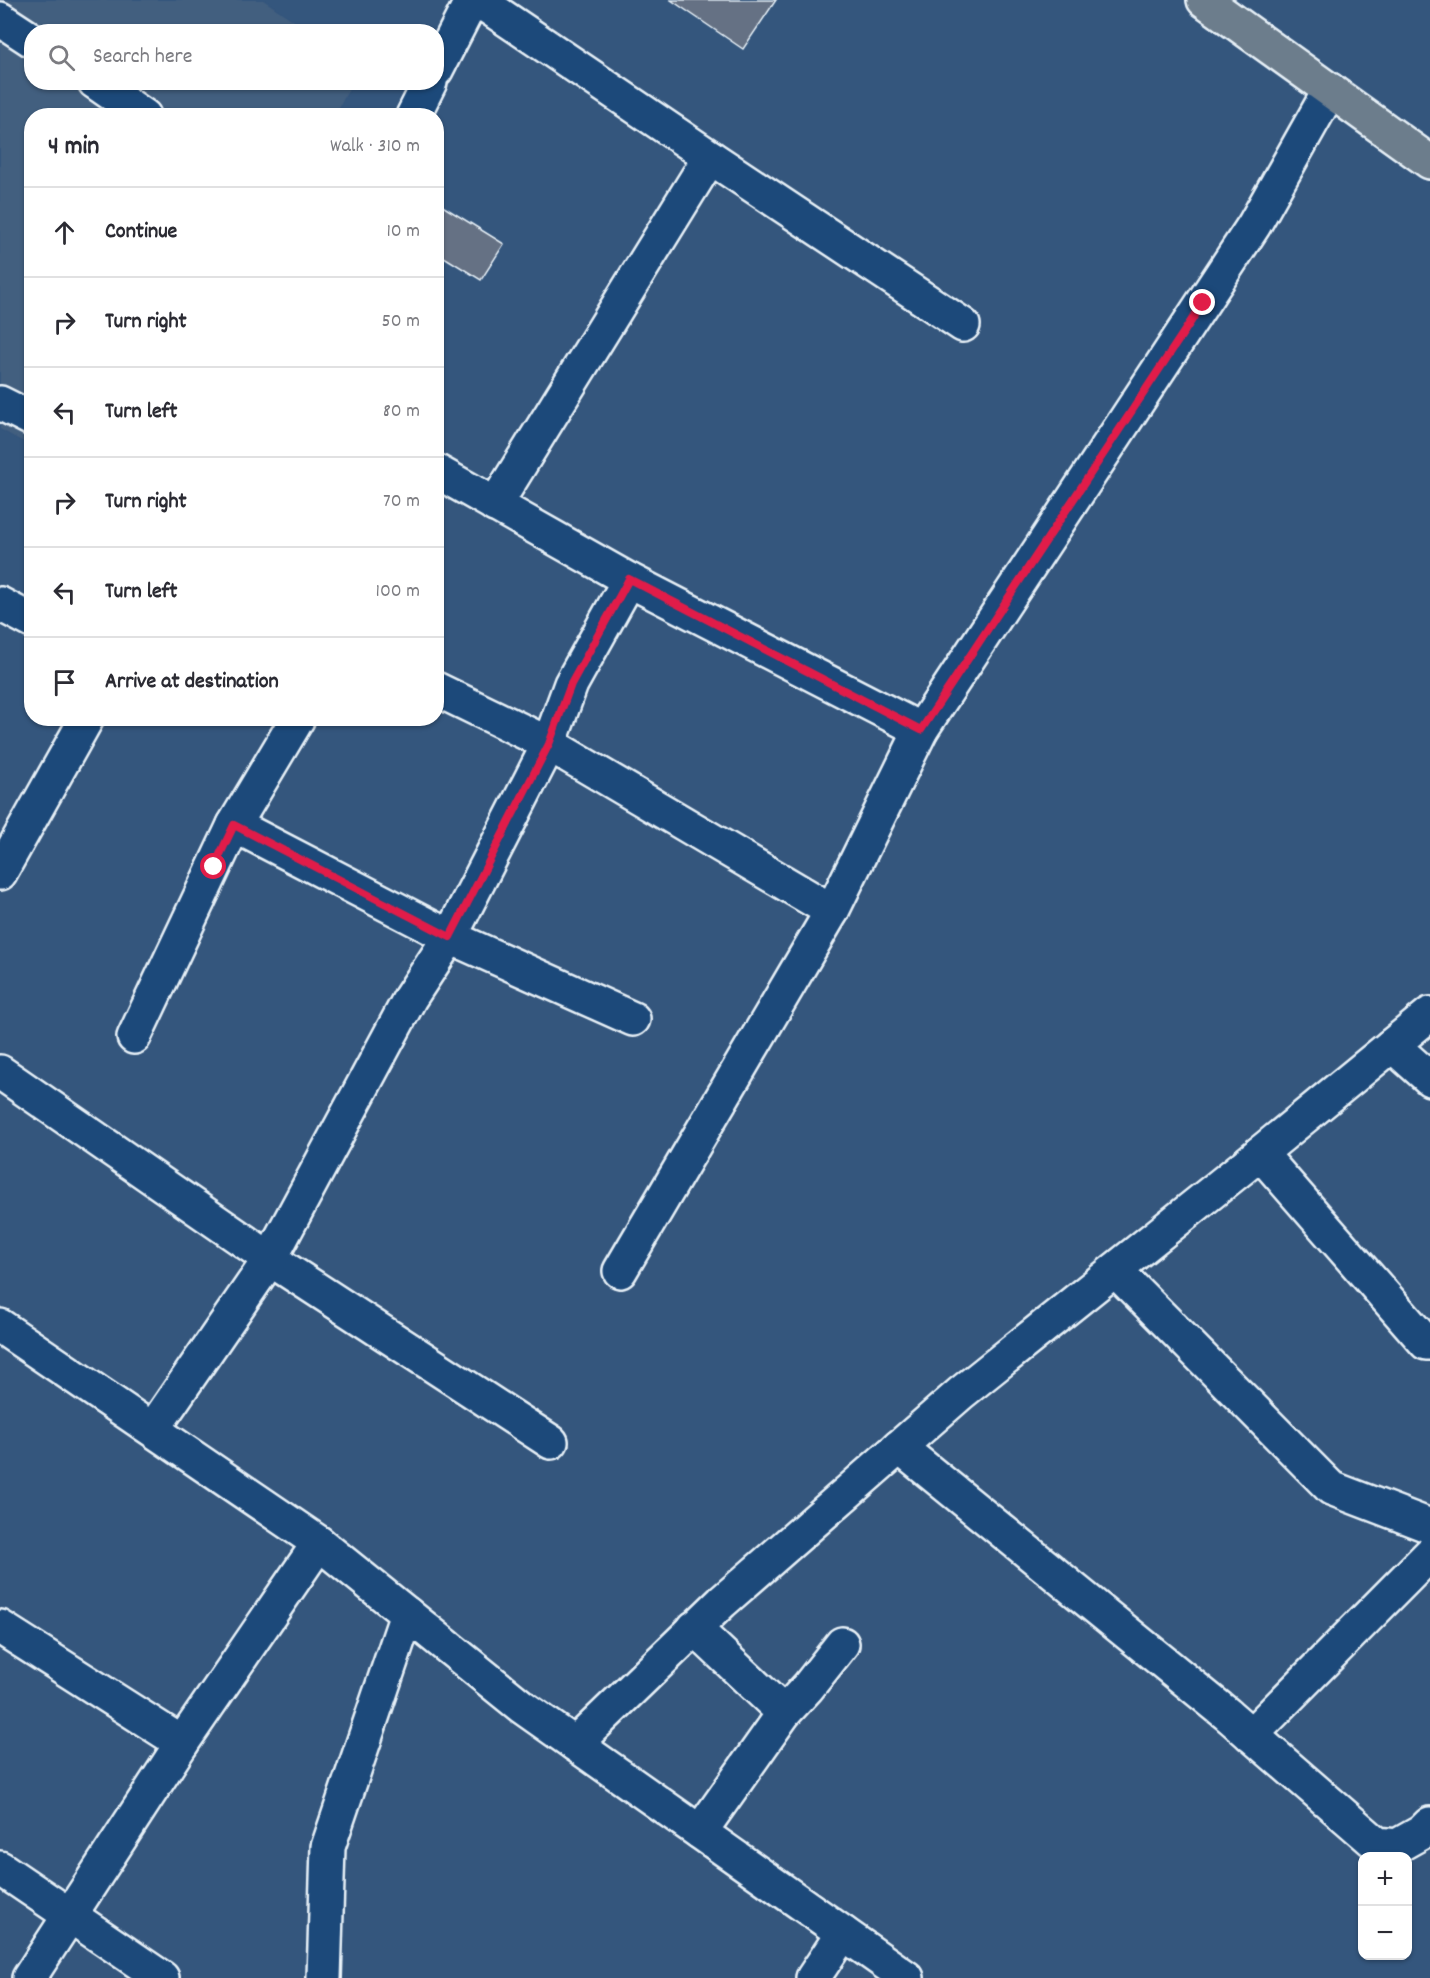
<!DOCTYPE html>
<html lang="en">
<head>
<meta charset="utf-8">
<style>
	:root { --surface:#fff; --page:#f2f2f3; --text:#2b2b33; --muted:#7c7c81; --line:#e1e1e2 }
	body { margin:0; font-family:Dekko,sans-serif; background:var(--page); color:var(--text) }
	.controls { position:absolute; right:18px; bottom:18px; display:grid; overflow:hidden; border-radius:12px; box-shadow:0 2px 4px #0004 }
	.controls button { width:54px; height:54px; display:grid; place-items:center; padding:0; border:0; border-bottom:2px solid var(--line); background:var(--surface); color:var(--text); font:30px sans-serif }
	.stop { position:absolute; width:18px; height:18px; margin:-14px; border:4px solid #e11d48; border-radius:50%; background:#fff }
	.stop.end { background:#e11d48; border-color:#fff; box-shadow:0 2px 6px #0008 }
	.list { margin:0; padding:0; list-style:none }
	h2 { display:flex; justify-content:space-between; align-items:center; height:78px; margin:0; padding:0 24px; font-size:26px }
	h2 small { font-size:20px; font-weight:400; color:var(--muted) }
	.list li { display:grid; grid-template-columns:39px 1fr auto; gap:18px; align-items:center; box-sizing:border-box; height:90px; padding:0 24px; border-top:2px solid var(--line) }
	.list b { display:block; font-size:22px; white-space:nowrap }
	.list em { font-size:20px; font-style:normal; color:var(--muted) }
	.icon { flex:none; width:33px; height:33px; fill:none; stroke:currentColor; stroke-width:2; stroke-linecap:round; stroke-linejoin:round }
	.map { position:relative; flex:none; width:1430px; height:1978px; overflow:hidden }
	.search { position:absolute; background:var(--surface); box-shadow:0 2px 4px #0004; left:24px; top:24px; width:420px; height:66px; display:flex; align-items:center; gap:15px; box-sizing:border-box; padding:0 21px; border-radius:24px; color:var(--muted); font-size:22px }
	.panel { position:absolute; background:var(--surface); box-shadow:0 2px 4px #0004; left:24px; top:108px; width:420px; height:618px; border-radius:24px }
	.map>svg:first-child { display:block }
	.built { fill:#435e7f }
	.building { fill:#657184; stroke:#e8f1f8; stroke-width:1.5 }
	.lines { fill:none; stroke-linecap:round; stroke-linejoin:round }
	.minor-casing { stroke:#e8f1f8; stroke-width:38 }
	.major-casing { stroke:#e8f1f8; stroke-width:38 }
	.minor { stroke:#1f4a7a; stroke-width:33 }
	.major { stroke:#6c7d8c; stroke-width:33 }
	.route { stroke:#e11d48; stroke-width:8 }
</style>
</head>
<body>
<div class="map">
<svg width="1430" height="1978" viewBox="0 0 1430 1978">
	<rect width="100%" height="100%" fill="#34567d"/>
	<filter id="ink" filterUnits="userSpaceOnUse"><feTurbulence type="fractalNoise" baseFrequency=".0167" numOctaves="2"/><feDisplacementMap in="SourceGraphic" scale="12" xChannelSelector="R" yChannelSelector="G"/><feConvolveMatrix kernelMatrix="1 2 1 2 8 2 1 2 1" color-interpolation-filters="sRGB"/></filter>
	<g filter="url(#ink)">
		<!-- built -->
		<path class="built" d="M 0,0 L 263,0 L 309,31 L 32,32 L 32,82 L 352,83 L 335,115 L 32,116 L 31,446 L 0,429 Z"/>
		<!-- building -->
		<g class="building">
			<path d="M 671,0 L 776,0 L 743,49 Z"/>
			<path d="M 436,202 L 504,244 L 481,280 L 436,252 Z"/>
		</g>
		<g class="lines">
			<!-- minor casing -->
			<g class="minor-casing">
				<g id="minor">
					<path d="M 478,0 L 710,157 L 495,505"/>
					<path d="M 0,19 L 32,40"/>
					<path d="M 436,70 L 472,0"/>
					<path d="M 95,82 L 144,116"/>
					<path d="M 413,116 L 430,82"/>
					<path d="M 710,157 L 963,325"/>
					<path d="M 0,403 L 32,419"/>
					<path d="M 436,471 L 629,580 L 921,730"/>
					<path d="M 0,604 L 32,621"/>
					<path d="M 436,689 L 549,744 L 832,911"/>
					<path d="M 298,718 L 234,825 L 450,937 L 633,1019"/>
					<path d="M 0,873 L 87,718"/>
					<path d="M 134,1037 L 234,825"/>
					<path d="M 1392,1045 L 1430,1079"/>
					<path d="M 0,1072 L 270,1259 L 551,1442"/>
					<path d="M 1260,1153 L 1426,1343 L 1430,1343"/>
					<path d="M 1115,1270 L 1331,1488 L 1430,1526"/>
					<path d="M 620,1271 L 832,911 L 921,730 L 1254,225 L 1330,90"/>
					<path d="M 0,1326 L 319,1543 L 521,1706 L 907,1978"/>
					<path d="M 153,1429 L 270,1259 L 410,998 L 450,937 L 549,744 L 571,684 L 629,580"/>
					<path d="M 899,1447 L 1227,1714 L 1377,1844 L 1397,1846 L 1422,1832 L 1430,1824"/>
					<path d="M 0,1627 L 182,1743"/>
					<path d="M 694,1628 L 784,1713"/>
					<path d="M 1251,1735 L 1430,1554"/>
					<path d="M 575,1744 L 722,1602 L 961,1393 L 1242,1168 L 1430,1014"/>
					<path d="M 700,1832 L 784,1713 L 808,1687 L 842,1644"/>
					<path d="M 0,1868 L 162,1978"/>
					<path d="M 29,1978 L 182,1743 L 319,1543"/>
					<path d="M 324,1978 L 328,1847 L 407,1614"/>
					<path d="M 813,1978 L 843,1933"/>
				</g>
			</g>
			<!-- major casing -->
			<g class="major-casing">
				<path id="major" d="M 1204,0 L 1430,162"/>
			</g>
			<!-- minor -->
			<use href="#minor" class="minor"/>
			<!-- major -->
			<use href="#major" class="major"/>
		</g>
	</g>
	<g class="lines" filter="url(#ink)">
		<!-- route -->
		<path class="route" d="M 214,867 L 234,825 L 450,937 L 549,744 L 571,684 L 629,579 L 921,730 L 1203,303"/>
	</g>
</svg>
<div class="controls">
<button>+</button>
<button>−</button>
</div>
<div class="stop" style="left:214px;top:867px"></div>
<div class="stop end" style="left:1203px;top:303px"></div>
<div class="search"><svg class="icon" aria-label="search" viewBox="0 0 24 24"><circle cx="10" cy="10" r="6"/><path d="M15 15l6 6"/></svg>Search here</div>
<section class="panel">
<h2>4 min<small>Walk · 310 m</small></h2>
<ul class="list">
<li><svg class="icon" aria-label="ahead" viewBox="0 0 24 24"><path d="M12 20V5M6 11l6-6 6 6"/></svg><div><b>Continue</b></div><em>10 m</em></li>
<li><svg class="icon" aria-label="right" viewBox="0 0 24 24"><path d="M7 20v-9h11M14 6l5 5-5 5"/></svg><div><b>Turn right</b></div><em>50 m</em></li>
<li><svg class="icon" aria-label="left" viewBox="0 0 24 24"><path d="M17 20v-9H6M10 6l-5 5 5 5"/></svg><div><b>Turn left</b></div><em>80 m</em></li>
<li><svg class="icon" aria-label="right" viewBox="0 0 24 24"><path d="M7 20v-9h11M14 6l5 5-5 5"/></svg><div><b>Turn right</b></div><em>70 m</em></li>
<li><svg class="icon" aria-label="left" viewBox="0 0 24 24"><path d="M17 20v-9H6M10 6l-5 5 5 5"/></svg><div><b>Turn left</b></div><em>100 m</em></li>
<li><svg class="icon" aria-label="arrive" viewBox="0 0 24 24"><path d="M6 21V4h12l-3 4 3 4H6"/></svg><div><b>Arrive at destination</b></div></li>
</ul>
</section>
</div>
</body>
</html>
